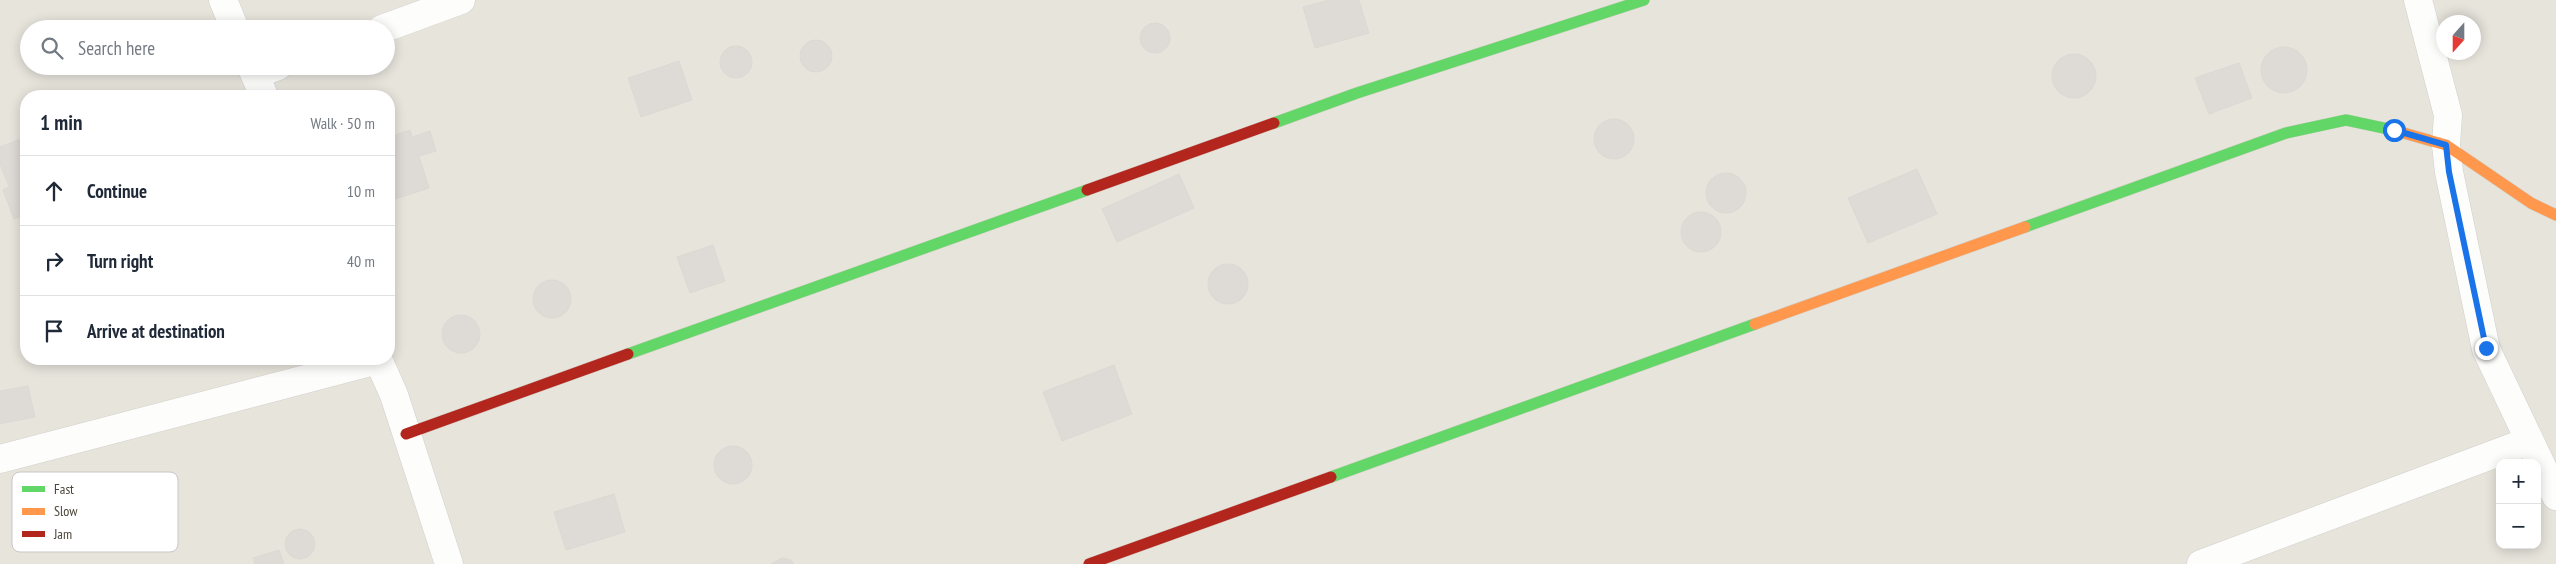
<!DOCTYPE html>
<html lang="en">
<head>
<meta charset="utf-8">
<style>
	:root { --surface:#fff; --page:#f2f2f3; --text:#1f2937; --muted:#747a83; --line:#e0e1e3 }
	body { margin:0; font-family:"PT Sans Narrow",sans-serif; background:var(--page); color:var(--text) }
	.controls { position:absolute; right:15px; bottom:15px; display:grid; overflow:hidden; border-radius:10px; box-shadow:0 2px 12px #0003 }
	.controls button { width:45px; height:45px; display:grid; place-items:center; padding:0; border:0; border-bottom:1px solid var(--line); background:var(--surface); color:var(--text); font:25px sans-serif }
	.compass { position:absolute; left:2436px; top:15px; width:45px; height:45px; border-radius:50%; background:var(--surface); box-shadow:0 2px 12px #0003; rotate:201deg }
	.stop { position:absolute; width:15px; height:15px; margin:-11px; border:4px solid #1a73e8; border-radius:50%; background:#fff }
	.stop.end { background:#1a73e8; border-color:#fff; box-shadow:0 1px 5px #0008 }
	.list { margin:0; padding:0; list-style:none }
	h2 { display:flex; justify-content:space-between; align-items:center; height:65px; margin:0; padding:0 20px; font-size:21px }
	h2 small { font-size:16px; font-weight:400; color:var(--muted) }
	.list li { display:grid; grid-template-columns:32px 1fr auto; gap:15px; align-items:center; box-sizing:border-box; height:70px; padding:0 20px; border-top:1px solid var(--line) }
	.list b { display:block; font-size:19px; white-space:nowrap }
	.list em { font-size:16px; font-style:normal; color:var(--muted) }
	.icon { flex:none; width:28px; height:28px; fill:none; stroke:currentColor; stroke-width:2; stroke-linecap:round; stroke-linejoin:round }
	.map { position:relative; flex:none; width:2556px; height:564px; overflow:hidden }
	.search { position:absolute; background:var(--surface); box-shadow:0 2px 12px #0003; left:20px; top:20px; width:375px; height:55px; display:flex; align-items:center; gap:12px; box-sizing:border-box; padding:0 18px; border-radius:28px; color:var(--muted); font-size:19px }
	.panel { position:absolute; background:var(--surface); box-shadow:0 2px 12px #0003; left:20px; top:90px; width:375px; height:275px; border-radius:20px }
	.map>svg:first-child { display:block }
	.residential { fill:#e7e4dc; fill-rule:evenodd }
	.building { fill:#dedbd6; stroke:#dcd9d4 }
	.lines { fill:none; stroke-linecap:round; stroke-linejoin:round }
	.street-casing { stroke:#d2d0cb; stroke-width:29 }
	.fast-casing { stroke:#d3cfc5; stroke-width:12 }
	.slow-casing { stroke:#d3cfc5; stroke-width:12 }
	.jam-casing { stroke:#d3cfc5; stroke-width:12 }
	.street { stroke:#fdfdfc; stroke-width:28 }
	.fast { stroke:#63d668; stroke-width:11 }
	.slow { stroke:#ff974d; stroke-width:11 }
	.jam { stroke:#b3261e; stroke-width:11 }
	.route { stroke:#1a73e8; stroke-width:6 }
	.key { fill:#fff; stroke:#c9c7c4; stroke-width:1 }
	.key-label { font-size:14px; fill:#4b4439 }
</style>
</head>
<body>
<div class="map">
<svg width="2556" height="564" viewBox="0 0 2556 564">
	<rect width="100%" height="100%" fill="#f4f2ee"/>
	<!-- residential -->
	<path class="residential" d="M 0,0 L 2556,0 L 2556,564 L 0,564 ZM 2444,22 L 2474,22 L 2474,52 L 2444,52 ZM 29,29 L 386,29 L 386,66 L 29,66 ZM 26,96 L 389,96 L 389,359 L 26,359 ZM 2500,463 L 2537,463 L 2537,545 L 2500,545 Z"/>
	<!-- building -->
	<g class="building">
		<path d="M 1329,0 L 1359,0 L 1369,33 L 1315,48 L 1303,7 Z"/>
		<circle cx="1155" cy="38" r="15"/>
		<circle cx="816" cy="56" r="16"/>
		<circle cx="736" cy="62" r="16"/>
		<circle cx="2284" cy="70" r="23"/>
		<circle cx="2074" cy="76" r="22"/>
		<path d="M 679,61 L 692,100 L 641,117 L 628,78 Z"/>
		<path d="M 2239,63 L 2252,98 L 2209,114 L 2195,78 Z"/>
		<circle cx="1614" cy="139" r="20"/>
		<path d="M 410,130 L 412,137 L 430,131 L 436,151 L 419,156 L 429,188 L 389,201 L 389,137 Z"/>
		<path d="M 26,137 L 26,215 L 14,219 L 3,190 L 9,187 L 0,164 L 0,147 Z"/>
		<path d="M 1917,169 L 1937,214 L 1868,243 L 1848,198 Z"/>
		<circle cx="1726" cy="193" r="20"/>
		<path d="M 1179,174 L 1194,208 L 1117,242 L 1102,209 Z"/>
		<circle cx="1701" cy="232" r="20"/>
		<path d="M 713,245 L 725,281 L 690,293 L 677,257 Z"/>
		<circle cx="1228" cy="284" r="20"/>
		<circle cx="552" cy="299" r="19"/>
		<circle cx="461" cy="334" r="19"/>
		<path d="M 1114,365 L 1132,414 L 1062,441 L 1043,392 Z"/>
		<path d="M 28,386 L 35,417 L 0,424 L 0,391 Z"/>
		<circle cx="733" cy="465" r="19"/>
		<path d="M 614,494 L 625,532 L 566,550 L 554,512 Z"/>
		<circle cx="300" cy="544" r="15"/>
		<path d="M 279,550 L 284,564 L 255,564 L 253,558 Z"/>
		<path d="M 782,558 L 791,560 L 794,564 L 771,564 Z"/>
	</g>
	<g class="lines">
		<!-- street casing -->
		<g class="street-casing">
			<g id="street">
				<path d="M 223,0 L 235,29"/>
				<path d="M 2418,0 L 2448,115 L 2446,145 L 2449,172 L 2486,349 L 2556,496"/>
				<path d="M 382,29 L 461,0"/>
				<path d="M 251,66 L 264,96"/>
				<path d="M 255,75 L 278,66"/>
				<path d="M 378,359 L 394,395 L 449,564"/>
				<path d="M 0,459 L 378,360"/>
				<path d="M 2201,564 L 2529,441"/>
			</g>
		</g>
		<!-- fast casing -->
		<g class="fast-casing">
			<g id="fast">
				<path d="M 1274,123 L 1357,93 L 1644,0"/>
				<path d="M 2025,227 L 2286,133 L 2346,120 L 2393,130"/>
				<path d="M 628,354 L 1087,190"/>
				<path d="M 1331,477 L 1755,324"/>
			</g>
		</g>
		<!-- slow casing -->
		<g class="slow-casing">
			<g id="slow">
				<path d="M 2393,130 L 2446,145 L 2531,203 L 2556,215"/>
				<path d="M 1755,324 L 2025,227"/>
			</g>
		</g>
		<!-- jam casing -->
		<g class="jam-casing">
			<g id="jam">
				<path d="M 1087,190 L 1274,123"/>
				<path d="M 406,434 L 628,354"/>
				<path d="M 1089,564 L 1331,477"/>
			</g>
		</g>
		<!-- street -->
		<use href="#street" class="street"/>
		<!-- fast -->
		<use href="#fast" class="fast"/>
		<!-- slow -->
		<use href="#slow" class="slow"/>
		<!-- jam -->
		<use href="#jam" class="jam"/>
	</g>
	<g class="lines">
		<!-- route -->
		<path class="route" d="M 2394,130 L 2446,145 L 2449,172 L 2486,348"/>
	</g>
	<!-- legend -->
	<rect x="12" y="472" width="166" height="80" rx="8" class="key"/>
	<rect x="22" y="486" width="23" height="6" fill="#63d668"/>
	<rect x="22" y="508" width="23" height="7" fill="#ff974d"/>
	<rect x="22" y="531" width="23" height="6" fill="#b3261e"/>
	<g class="key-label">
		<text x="54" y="494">Fast</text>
		<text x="54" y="516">Slow</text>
		<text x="54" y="539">Jam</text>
	</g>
</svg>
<div class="controls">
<button>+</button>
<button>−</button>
</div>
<svg class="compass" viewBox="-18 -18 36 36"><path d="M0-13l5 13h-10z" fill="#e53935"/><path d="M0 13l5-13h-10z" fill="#747a83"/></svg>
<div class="stop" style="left:2394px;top:130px"></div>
<div class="stop end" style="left:2486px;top:348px"></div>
<div class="search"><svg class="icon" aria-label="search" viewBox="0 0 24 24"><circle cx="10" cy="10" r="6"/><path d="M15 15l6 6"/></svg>Search here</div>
<section class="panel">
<h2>1 min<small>Walk · 50 m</small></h2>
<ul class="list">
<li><svg class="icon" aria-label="ahead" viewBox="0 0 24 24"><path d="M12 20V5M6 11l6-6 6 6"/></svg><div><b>Continue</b></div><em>10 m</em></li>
<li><svg class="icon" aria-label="right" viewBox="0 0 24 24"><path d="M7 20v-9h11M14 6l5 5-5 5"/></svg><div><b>Turn right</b></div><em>40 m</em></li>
<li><svg class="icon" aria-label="arrive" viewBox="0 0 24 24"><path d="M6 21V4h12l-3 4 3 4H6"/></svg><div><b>Arrive at destination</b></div></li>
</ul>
</section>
</div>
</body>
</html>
